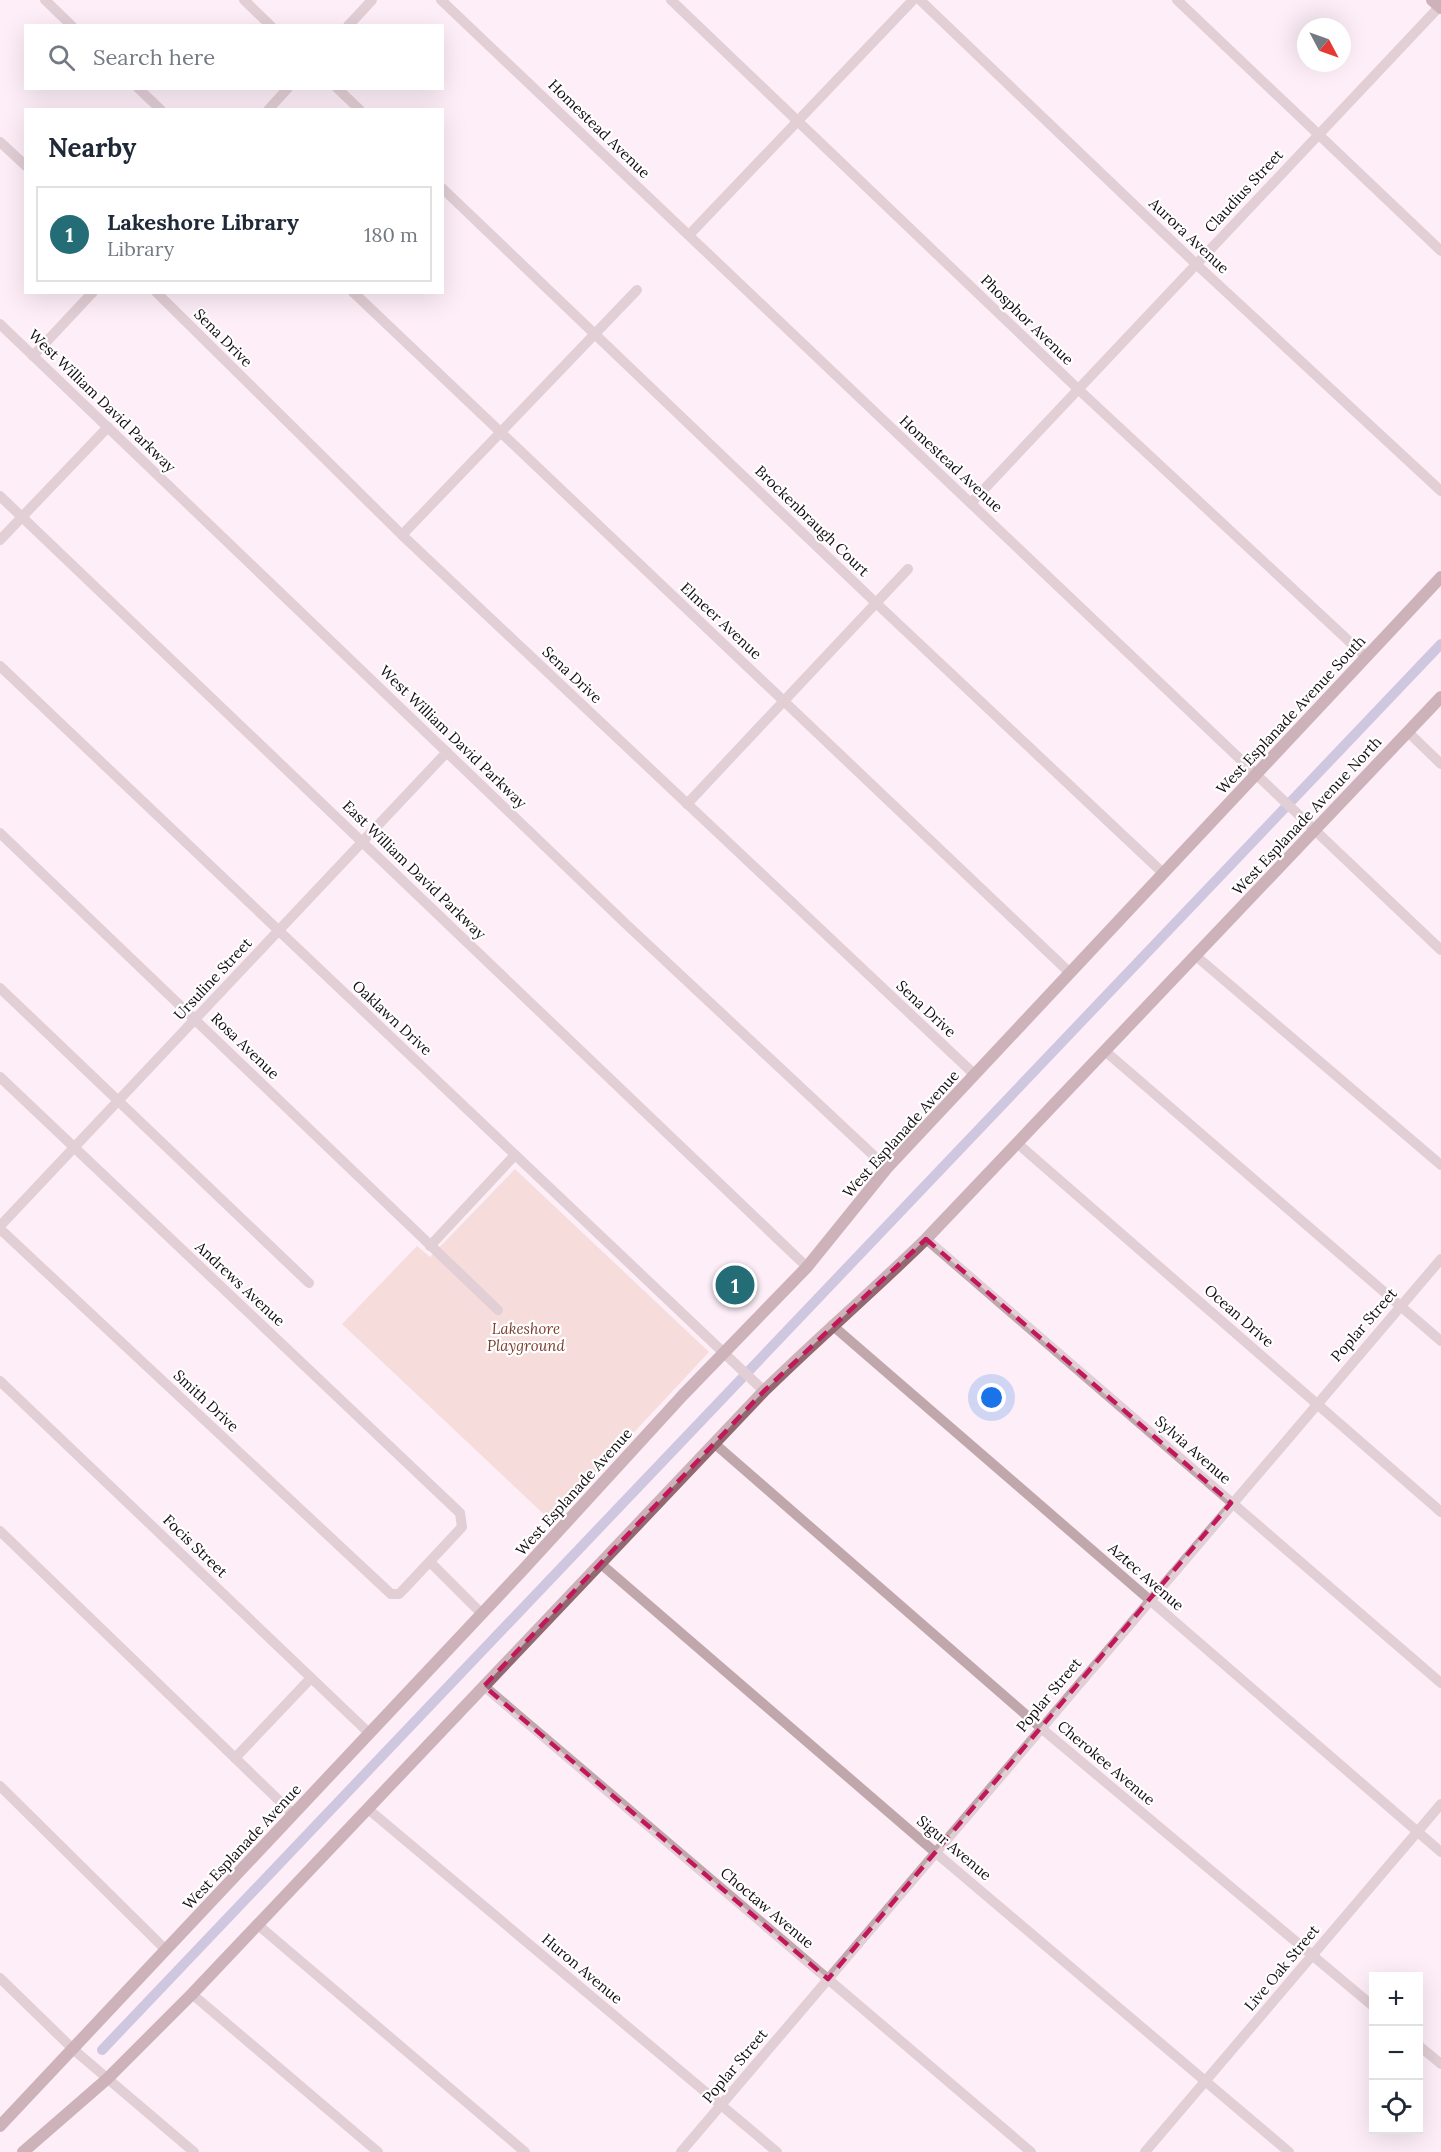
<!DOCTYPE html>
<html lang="en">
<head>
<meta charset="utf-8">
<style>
	:root { --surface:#fff; --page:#f6f6f7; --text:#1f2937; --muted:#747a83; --line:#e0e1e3; --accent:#246d77 }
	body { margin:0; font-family:Lora,serif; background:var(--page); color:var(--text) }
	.controls { position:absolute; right:18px; bottom:18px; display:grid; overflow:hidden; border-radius:0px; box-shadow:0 6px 24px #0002 }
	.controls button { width:54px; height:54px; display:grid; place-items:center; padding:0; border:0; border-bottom:2px solid var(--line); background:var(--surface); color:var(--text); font:30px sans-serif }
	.compass { position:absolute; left:1297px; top:18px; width:54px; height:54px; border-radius:50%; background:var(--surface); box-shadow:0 6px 24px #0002; rotate:131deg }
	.you { position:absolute; left:992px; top:1398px; width:21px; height:21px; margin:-15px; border:4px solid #fff; border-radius:50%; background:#1a73e8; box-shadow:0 0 0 9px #1a73e833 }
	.badge { display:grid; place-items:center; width:39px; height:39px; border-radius:50%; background:var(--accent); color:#fff; font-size:20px; font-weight:700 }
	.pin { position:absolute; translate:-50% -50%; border:3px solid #fff; box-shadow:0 2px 6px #0006 }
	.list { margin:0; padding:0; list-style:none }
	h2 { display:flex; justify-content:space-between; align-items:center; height:78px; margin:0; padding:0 24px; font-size:26px }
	h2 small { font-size:20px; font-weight:400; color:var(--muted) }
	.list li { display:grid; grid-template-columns:39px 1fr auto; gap:18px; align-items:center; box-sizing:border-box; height:96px; margin:0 12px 12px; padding:0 12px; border:2px solid var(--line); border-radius:0px }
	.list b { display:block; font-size:22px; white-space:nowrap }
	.list p { margin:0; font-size:20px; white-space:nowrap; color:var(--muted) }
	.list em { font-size:20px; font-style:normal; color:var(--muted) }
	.icon { flex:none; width:33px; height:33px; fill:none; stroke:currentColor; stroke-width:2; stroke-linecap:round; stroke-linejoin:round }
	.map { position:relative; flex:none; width:1441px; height:2152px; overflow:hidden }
	.search { position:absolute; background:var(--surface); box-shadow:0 6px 24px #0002; left:24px; top:24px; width:420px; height:66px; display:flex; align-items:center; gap:15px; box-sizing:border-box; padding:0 21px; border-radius:0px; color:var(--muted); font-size:22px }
	.panel { position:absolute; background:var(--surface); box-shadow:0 6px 24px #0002; left:24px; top:108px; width:420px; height:186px; border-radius:0px }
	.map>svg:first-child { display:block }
	.green { fill:#efc5bb }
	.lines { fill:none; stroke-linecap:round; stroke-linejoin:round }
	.canal { stroke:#9895c1; stroke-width:10 }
	.minor { stroke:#c0a7ab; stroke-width:10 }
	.major { stroke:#926970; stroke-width:12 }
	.marked { fill:none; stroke:#c2185b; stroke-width:4.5; stroke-dasharray:12 8; stroke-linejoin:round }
	.labels { text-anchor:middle; stroke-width:4.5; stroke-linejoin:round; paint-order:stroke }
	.street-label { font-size:15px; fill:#140c11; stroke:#fff }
	.park-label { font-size:15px; font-style:italic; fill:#7c3c2c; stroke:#fff }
</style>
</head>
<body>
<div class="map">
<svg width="1441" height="2152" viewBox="0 0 1441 2152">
	<rect width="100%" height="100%" fill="#fdeef7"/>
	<!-- green -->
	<path class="green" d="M 515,1169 L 709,1352 L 551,1521 L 342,1324 L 417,1246 L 430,1257 Z"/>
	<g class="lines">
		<!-- canal -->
		<path class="canal" d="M 102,2050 L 1441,644"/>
		<!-- minor -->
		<g class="minor">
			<path d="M 45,0 L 72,26"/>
			<path d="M 244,0 L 271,26"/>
			<path d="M 441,0 L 1441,950"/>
			<path d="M 671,0 L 1078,389 L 1366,657"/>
			<path d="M 920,0 L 1196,264 L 1441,491"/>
			<path d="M 1177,0 L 1441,251"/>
			<path d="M 348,26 L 372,0"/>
			<path d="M 138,88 L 161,110"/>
			<path d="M 337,88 L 360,110"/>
			<path d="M 268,110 L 288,88"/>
			<path d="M 0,142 L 26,166"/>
			<path d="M 442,188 L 876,603 L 1163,873"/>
			<path d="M 689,235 L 913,0"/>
			<path d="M 156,292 L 402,535 L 974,1074"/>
			<path d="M 353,292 L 1069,972"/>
			<path d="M 0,324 L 627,925 L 887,1168"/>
			<path d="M 33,356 L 93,292"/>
			<path d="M 0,496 L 807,1267"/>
			<path d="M 971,503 L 1441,5"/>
			<path d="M 402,535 L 637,290"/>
			<path d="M 0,540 L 108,427"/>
			<path d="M 0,666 L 764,1391"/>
			<path d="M 1408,732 L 1441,764"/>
			<path d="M 687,804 L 908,569"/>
			<path d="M 0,833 L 498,1310"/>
			<path d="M 1196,956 L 1441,1165"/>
			<path d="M 0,988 L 309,1283"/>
			<path d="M 1105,1051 L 1441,1341"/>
			<path d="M 0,1077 L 460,1513 L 462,1527 L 404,1589 L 399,1594 L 391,1594 L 0,1229"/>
			<path d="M 1017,1143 L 1441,1512"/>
			<path d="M 0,1226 L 447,752"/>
			<path d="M 926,1239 L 1441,1683"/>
			<path d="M 430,1246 L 515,1155"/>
			<path d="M 832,1325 L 1441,1852"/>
			<path d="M 0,1381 L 369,1733"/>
			<path d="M 715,1444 L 1041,1728 L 1374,2007"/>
			<path d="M 0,1531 L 293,1814"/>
			<path d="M 431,1563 L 482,1614"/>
			<path d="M 601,1564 L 936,1853 L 1289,2152"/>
			<path d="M 484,1686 L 1031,2152"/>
			<path d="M 235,1758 L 311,1678"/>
			<path d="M 0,1786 L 166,1950"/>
			<path d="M 368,1809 L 777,2152"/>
			<path d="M 258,1925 L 525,2152"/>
			<path d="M 0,1978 L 74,2050 L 194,2152"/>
			<path d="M 192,1994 L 378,2152"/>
			<path d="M 1418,2045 L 1441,2064"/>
			<path d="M 681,2152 L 1441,1259"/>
			<path d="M 1145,2152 L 1441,1804"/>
		</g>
		<!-- major -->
		<g class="major">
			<path d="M 1432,0 L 1441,8"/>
			<path d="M 0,2126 L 521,1572 L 683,1395 L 807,1267 L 887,1168 L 1441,577"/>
			<path d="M 23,2152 L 107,2079 L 192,1994 L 764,1391 C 817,1339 873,1291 926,1239 L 1441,697"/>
		</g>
	</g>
	<!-- marked area -->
	<path d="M0 0H1441V2152H0ZM 926,1239 L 1231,1503 L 828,1979 L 484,1686 L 764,1391 Z" fill="#fdeef7" fill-opacity=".55" fill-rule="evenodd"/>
	<path class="marked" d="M 926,1239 L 1231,1503 L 828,1979 L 484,1686 L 764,1391 Z"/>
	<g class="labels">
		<!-- street labels -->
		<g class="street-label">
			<text transform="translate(599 129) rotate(44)" y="5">Homestead Avenue</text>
			<text transform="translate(1244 191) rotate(-47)" y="5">Claudius Street</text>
			<text transform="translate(1189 236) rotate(43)" y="5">Aurora Avenue</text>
			<text transform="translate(1027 320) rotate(44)" y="5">Phosphor Avenue</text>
			<text transform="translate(223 338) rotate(45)" y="5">Sena Drive</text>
			<text transform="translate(102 401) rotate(44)" y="5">West William David Parkway</text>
			<text transform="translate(951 464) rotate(43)" y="5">Homestead Avenue</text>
			<text transform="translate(812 521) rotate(44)" y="5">Brockenbraugh Court</text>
			<text transform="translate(721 621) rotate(43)" y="5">Elmeer Avenue</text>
			<text transform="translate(572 675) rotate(43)" y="5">Sena Drive</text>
			<text transform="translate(1291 715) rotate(-47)" y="5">West Esplanade Avenue South</text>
			<text transform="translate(453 737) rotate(44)" y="5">West William David Parkway</text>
			<text transform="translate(1307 816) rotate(-47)" y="5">West Esplanade Avenue North</text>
			<text transform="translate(414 870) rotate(44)" y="5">East William David Parkway</text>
			<text transform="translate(213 979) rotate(-47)" y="5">Ursuline Street</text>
			<text transform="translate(926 1009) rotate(43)" y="5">Sena Drive</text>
			<text transform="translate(392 1018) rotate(43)" y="5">Oaklawn Drive</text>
			<text transform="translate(245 1046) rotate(44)" y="5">Rosa Avenue</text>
			<text transform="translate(901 1134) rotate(-48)" y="5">West Esplanade Avenue</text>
			<text transform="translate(240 1284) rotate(43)" y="5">Andrews Avenue</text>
			<text transform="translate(1239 1316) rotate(41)" y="5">Ocean Drive</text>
			<text transform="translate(1364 1325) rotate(-49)" y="5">Poplar Street</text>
			<text transform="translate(206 1401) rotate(43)" y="5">Smith Drive</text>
			<text transform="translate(1193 1450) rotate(41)" y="5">Sylvia Avenue</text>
			<text transform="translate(574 1492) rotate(-48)" y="5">West Esplanade Avenue</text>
			<text transform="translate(195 1546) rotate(44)" y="5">Focis Street</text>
			<text transform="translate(1146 1577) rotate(41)" y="5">Aztec Avenue</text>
			<text transform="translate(1049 1695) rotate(-50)" y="5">Poplar Street</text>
			<text transform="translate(1106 1763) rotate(40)" y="5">Cherokee Avenue</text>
			<text transform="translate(242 1847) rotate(-47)" y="5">West Esplanade Avenue</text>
			<text transform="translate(954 1848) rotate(40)" y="5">Sigur Avenue</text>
			<text transform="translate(767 1908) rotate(40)" y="5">Choctaw Avenue</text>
			<text transform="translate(1282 1968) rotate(-50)" y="5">Live Oak Street</text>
			<text transform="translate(582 1969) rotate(40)" y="5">Huron Avenue</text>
			<text transform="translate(735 2066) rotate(-50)" y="5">Poplar Street</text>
		</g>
		<!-- park labels -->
		<g class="park-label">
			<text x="526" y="1334">Lakeshore<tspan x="526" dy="17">Playground</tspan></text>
		</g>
	</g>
</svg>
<div class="controls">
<button>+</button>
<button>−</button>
<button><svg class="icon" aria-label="locate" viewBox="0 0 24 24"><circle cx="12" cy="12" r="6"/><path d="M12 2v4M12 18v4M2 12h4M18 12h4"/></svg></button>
</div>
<svg class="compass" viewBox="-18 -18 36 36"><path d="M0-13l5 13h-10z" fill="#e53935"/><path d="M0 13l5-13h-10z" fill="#747a83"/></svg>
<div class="you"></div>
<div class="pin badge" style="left:735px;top:1285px">1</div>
<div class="search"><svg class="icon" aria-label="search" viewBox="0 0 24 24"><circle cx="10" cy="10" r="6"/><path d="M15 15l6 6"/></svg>Search here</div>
<section class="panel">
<h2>Nearby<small></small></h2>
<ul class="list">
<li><span class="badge">1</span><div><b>Lakeshore Library</b><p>Library</p></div><em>180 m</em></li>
</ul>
</section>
</div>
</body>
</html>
